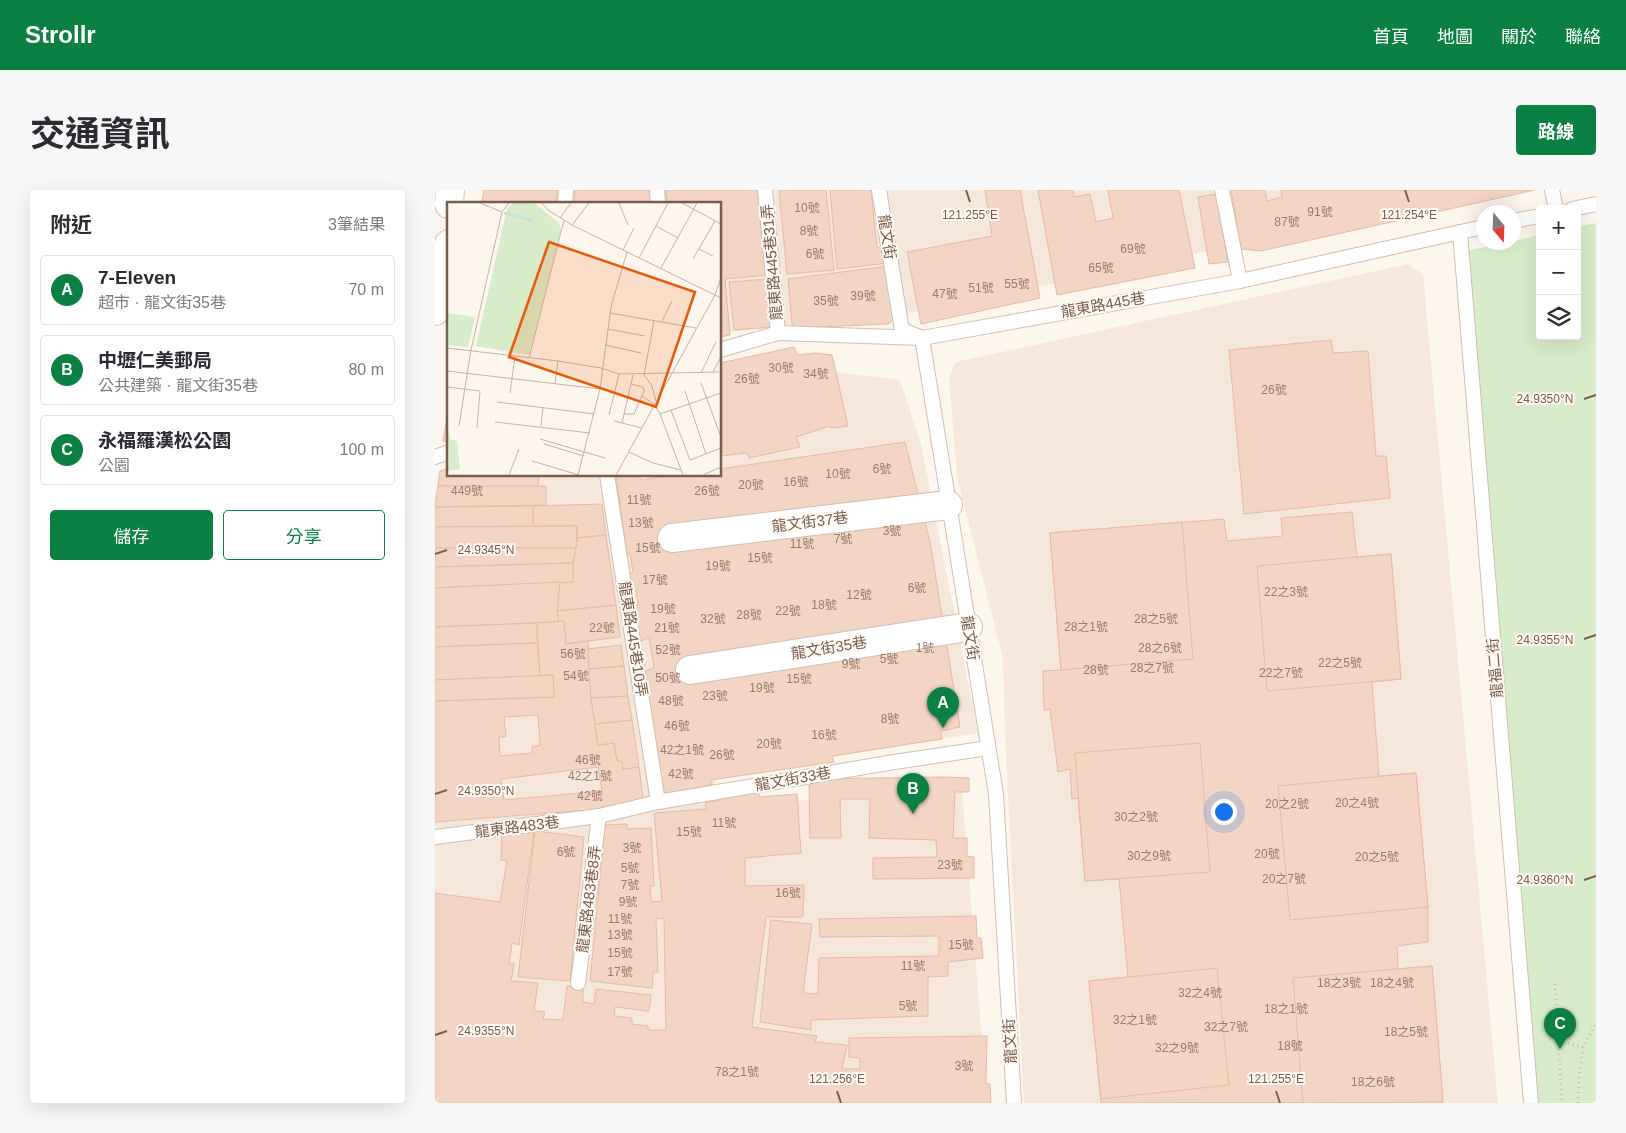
<!DOCTYPE html>
<html lang="zh-TW">
<head>
<meta charset="utf-8">
<style>
	:root { --surface:#fff; --page:#f7f7f7; --text:#2b2b33; --muted:#7c7c81; --line:#e1e1e2; --accent:#0b8043 }
	body { margin:0; font-family:Helvetica,"Noto Sans TC",sans-serif; background:var(--page); color:var(--text) }
	.controls { position:absolute; right:15px; top:15px; display:grid; overflow:hidden; border-radius:5px; box-shadow:0 5px 20px #0002 }
	.controls button { width:45px; height:45px; display:grid; place-items:center; padding:0; border:0; border-bottom:1px solid var(--line); background:var(--surface); color:var(--text); font:25px sans-serif }
	.compass { position:absolute; left:1041px; top:15px; width:45px; height:45px; border-radius:50%; background:var(--surface); box-shadow:0 5px 20px #0002; rotate:161deg }
	.you { position:absolute; left:788px; top:621px; width:18px; height:18px; margin:-12px; border:4px solid #fff; border-radius:50%; background:#1a73e8; box-shadow:0 0 0 8px #1a73e833 }
	.badge { display:grid; place-items:center; width:32px; height:32px; border-radius:50%; background:var(--accent); color:#fff; font-size:16px; font-weight:700 }
	.pin { position:absolute; translate:-50% -41px; filter:drop-shadow(0 1px 2px #0008) }
	.pin::after { content:''; position:absolute; top:26px; width:18px; height:15px; background:inherit; clip-path:polygon(0 0,100% 0,50% 100%) }
	.list { margin:0; padding:0; list-style:none }
	h2 { display:flex; justify-content:space-between; align-items:center; height:65px; margin:0; padding:0 20px; font-size:21px }
	h2 small { font-size:16px; font-weight:400; color:var(--muted) }
	.list li { display:grid; grid-template-columns:32px 1fr auto; gap:15px; align-items:center; box-sizing:border-box; height:70px; margin:0 10px 10px; padding:0 10px; border:1px solid var(--line); border-radius:5px }
	.list b { display:block; font-size:19px; white-space:nowrap }
	.list p { margin:0; font-size:16px; white-space:nowrap; color:var(--muted) }
	.list em { font-size:16px; font-style:normal; color:var(--muted) }
	.actions { display:flex; gap:10px; padding:15px 20px }
	.actions a { flex:1; padding:11px 0; border:1px solid var(--accent); border-radius:5px; text-align:center; font-size:18px; color:var(--accent) }
	.actions .main { background:var(--accent); color:#fff }
	.icon { flex:none; width:28px; height:28px; fill:none; stroke:currentColor; stroke-width:2; stroke-linecap:round; stroke-linejoin:round }
	.map { position:relative; flex:none; width:1161px; height:913px; overflow:hidden; border-radius:5px }
	header { display:flex; align-items:center; gap:30px; box-sizing:border-box; height:70px; padding:0 25px; background:var(--accent); color:#fff }
	header strong { font-size:24px }
	nav { display:flex; gap:28px; margin-inline-start:auto; font-size:18px }
	.intro { display:flex; align-items:center; justify-content:space-between; box-sizing:border-box; height:120px; padding:0 30px }
	h1 { margin:0; font-size:35px }
	.button { padding:12px 22px; border-radius:5px; background:var(--accent); color:#fff; font-size:18px; font-weight:700 }
	main { display:flex; gap:30px; padding:0 30px }
	aside { flex:1; background:var(--surface); border-radius:5px; box-shadow:0 5px 20px #0002 }
	.map>svg:first-child { display:block }
	.residential { fill:#f5e8da }
	.green { fill:#d8ecc9 }
	.building { fill:#f3d5c3; stroke:#e6bba3; fill-rule:evenodd }
	.lines { fill:none; stroke-linecap:round; stroke-linejoin:round }
	.lane-casing { stroke:#d1beb0; stroke-width:16 }
	.street-casing { stroke:#d1beb0; stroke-width:30 }
	.secondary-casing { stroke:#d6c0b0; stroke-width:30 }
	.path { stroke:#d9b8a5; stroke-width:3; stroke-dasharray:1 4; stroke-linecap:butt }
	.lane { stroke:#fff; stroke-width:14 }
	.street { stroke:#fff; stroke-width:28 }
	.secondary { stroke:#fff; stroke-width:28 }
	.ticks { fill:none; stroke:#7a5c4d; stroke-width:2 }
	.labels { text-anchor:middle; stroke-width:4; stroke-linejoin:round; paint-order:stroke }
	.number-label { font-size:12px; fill:#987a6a }
	.street-label { font-size:15px; fill:#7a5c4d; stroke:#fffaf3 }
	.inset-river { fill:none; stroke:#bfe3e8; stroke-width:2.5 }
	.inset-road { fill:none; stroke:#c5b3a7; stroke-width:1 }
	.view { fill:#e8590c; fill-opacity:0.15; stroke:#e8590c; stroke-width:2.5 }
	.inset-edge { fill:none; stroke:#7a5c4d; stroke-width:2.5 }
	.ticks-label { font-size:12px; text-anchor:middle; fill:#7a5c4d; stroke:#fffaf3; stroke-width:4; stroke-linejoin:round; paint-order:stroke }
</style>
</head>
<body>
<header>
<strong>Strollr</strong>
<nav><a>首頁</a><a>地圖</a><a>關於</a><a>聯絡</a></nav>
</header>
<div class="intro"><h1>交通資訊</h1><a class="button">路線</a></div>
<main>
<aside>
<h2>附近<small>3筆結果</small></h2>
<ul class="list">
<li><span class="badge">A</span><div><b>7-Eleven</b><p>超市 · 龍文街35巷</p></div><em>70 m</em></li>
<li><span class="badge">B</span><div><b>中壢仁美郵局</b><p>公共建築 · 龍文街35巷</p></div><em>80 m</em></li>
<li><span class="badge">C</span><div><b>永福羅漢松公園</b><p>公園</p></div><em>100 m</em></li>
</ul>
<div class="actions"><a class="main">儲存</a><a>分享</a></div>
</aside>
<div class="map">
<svg width="1161" height="913" viewBox="0 0 1161 913">
	<rect width="100%" height="100%" fill="#fdf6ec"/>
	<!-- residential -->
	<g class="residential">
		<path d="M 52,0 L 1053,0 L 498,120 L 285,143 L 285,14 L 50,14 Z"/>
		<path d="M 973,74 L 988,84 L 1063,913 L 589,913 L 570,545 L 568,469 L 522,286 L 514,187 L 521,172 Z"/>
		<path d="M 335,174 L 465,190 L 486,254 L 543,543 L 280,587 L 279,623 L 526,588 L 552,913 L 118,913 L 0,896 L 0,301 L 42,285 L 285,285 L 285,193 Z"/>
	</g>
	<!-- green -->
	<path class="green" d="M 1161,33 L 1161,913 L 1094,913 L 1031,61 L 1070,53 L 1078,52 L 1079,51 L 1105,45 L 1105,146 L 1142,146 L 1142,37 Z"/>
	<!-- building -->
	<g class="building">
		<path d="M 49,0 L 122,0 L 121,14 L 61,14 L 47,11 Z"/>
		<path d="M 140,0 L 215,0 L 216,14 L 139,14 Z"/>
		<path d="M 231,0 L 326,0 L 335,85 L 290,89 L 295,145 L 285,147 L 285,14 L 232,14 Z"/>
		<path d="M 344,0 L 391,0 L 399,80 L 352,84 Z"/>
		<path d="M 395,0 L 436,0 L 442,58 L 451,57 L 453,73 L 402,79 Z"/>
		<path d="M 550,0 L 585,0 L 605,108 L 486,134 L 472,62 L 557,46 Z"/>
		<path d="M 603,0 L 638,0 L 639,7 L 655,4 L 661,32 L 678,28 L 673,0 L 744,0 L 760,78 L 622,105 Z"/>
		<path d="M 796,0 L 830,0 L 832,11 L 847,7 L 846,0 L 1100,0 L 826,61 L 806,59 Z"/>
		<path d="M 781,4 L 793,72 L 774,74 L 763,7 Z"/>
		<path d="M 453,76 L 460,127 L 454,134 L 360,138 L 357,134 L 353,89 Z"/>
		<path d="M 333,89 L 338,137 L 299,140 L 294,92 Z"/>
		<path d="M 896,150 L 898,163 L 933,161 L 941,266 L 951,266 L 955,308 L 809,324 L 794,160 Z"/>
		<path d="M 359,157 L 363,165 L 380,163 L 397,165 L 413,236 L 396,238 L 395,236 L 361,247 L 365,257 L 314,268 L 312,263 L 285,266 L 285,173 Z"/>
		<path d="M 14,215 L 14,252 L 8,251 Z"/>
		<path d="M 470,252 L 495,352 L 525,537 L 506,541 L 507,549 L 397,566 L 399,572 L 276,590 L 276,595 L 226,605 L 207,482 L 219,478 L 214,448 L 203,452 L 198,416 L 203,415 L 201,400 L 195,401 L 193,384 L 198,382 L 195,364 L 192,364 L 181,285 L 205,285 L 206,290 L 242,285 L 285,285 L 285,279 Z"/>
		<path d="M 14,278 L 14,285 L 104,285 L 103,297 L 3,296 L 5,281 Z"/>
		<path d="M 3,296 L 111,296 L 111,315 L 0,317 Z"/>
		<path d="M 167,314 L 171,345 L 143,348 L 142,336 L 98,336 L 98,316 Z"/>
		<path d="M 98,316 L 98,336 L 0,337 L 0,317 Z"/>
		<path d="M 917,322 L 922,367 L 956,364 L 966,489 L 937,492 L 944,586 L 981,583 L 993,717 L 993,752 L 962,756 L 963,779 L 997,776 L 1008,912 L 666,913 L 654,791 L 693,787 L 684,689 L 650,691 L 643,608 L 637,609 L 635,579 L 623,582 L 615,519 L 609,520 L 608,481 L 626,480 L 615,343 L 789,329 L 792,351 L 848,346 L 846,328 Z"/>
		<path d="M 747,332 L 758,469 L 626,480 L 615,343 Z"/>
		<path d="M 142,336 L 141,358 L 0,358 L 0,337 Z"/>
		<path d="M 171,345 L 181,415 L 122,421 L 125,392 L 138,392 L 138,373 L 143,348 Z"/>
		<path d="M 0,358 L 141,358 L 138,373 L 0,377 Z"/>
		<path d="M 956,364 L 966,489 L 832,501 L 822,376 Z"/>
		<path d="M 138,373 L 138,392 L 0,398 L 0,377 Z"/>
		<path d="M 125,392 L 122,421 L 124,432 L 0,437 L 0,398 Z"/>
		<path d="M 181,415 L 185,447 L 131,454 L 129,431 L 124,432 L 122,421 Z"/>
		<path d="M 129,431 L 131,454 L 153,451 L 156,508 L 163,555 L 179,553 L 182,571 L 187,571 L 188,579 L 204,577 L 208,608 L 206,616 L 0,632 L 0,511 L 119,507 L 118,485 L 105,486 L 102,433 ZM 103,525 L 105,555 L 97,557 L 97,563 L 65,566 L 64,547 L 71,547 L 69,527 ZM 163,577 L 167,601 L 69,610 L 66,589 Z"/>
		<path d="M 102,433 L 102,453 L 0,457 L 0,437 Z"/>
		<path d="M 102,453 L 105,486 L 0,490 L 0,457 Z"/>
		<path d="M 186,455 L 189,476 L 154,479 L 153,459 Z"/>
		<path d="M 189,476 L 193,506 L 156,508 L 154,479 Z"/>
		<path d="M 118,485 L 119,507 L 0,511 L 0,490 Z"/>
		<path d="M 193,506 L 197,530 L 160,534 L 156,508 Z"/>
		<path d="M 197,530 L 204,577 L 188,579 L 187,571 L 182,571 L 179,553 L 163,555 L 160,534 Z"/>
		<path d="M 765,553 L 775,682 L 650,691 L 640,563 Z"/>
		<path d="M 981,583 L 993,717 L 855,730 L 843,596 Z"/>
		<path d="M 510,587 L 534,588 L 534,602 L 520,602 L 518,648 L 532,648 L 532,666 L 539,667 L 539,688 L 438,689 L 438,668 L 502,667 L 501,650 L 434,648 L 435,609 L 405,609 L 406,648 L 375,648 L 374,589 Z"/>
		<path d="M 324,599 L 324,607 L 362,604 L 366,663 L 310,668 L 310,696 L 369,695 L 368,727 L 331,727 L 317,837 L 382,846 L 380,852 L 412,855 L 407,879 L 425,879 L 425,868 L 414,867 L 414,848 L 552,846 L 551,893 L 555,894 L 556,913 L 0,913 L 0,703 L 65,712 L 72,671 L 66,670 L 67,645 L 99,641 L 84,755 L 77,753 L 74,774 L 79,774 L 76,791 L 103,793 L 99,821 L 110,822 L 108,829 L 128,830 L 132,796 L 148,798 L 148,812 L 159,814 L 161,799 L 216,805 L 214,821 L 180,817 L 179,826 L 197,828 L 197,834 L 213,836 L 213,840 L 231,840 L 229,728 L 221,729 L 223,782 L 218,782 L 217,798 L 155,791 L 170,635 L 192,634 L 192,639 L 216,638 L 219,696 L 215,696 L 216,712 L 227,711 L 219,623 L 271,619 L 270,613 L 287,610 L 287,605 Z"/>
		<path d="M 100,641 L 149,647 L 135,791 L 83,787 Z"/>
		<path d="M 541,726 L 542,748 L 546,748 L 548,768 L 513,772 L 513,786 L 493,787 L 493,826 L 376,830 L 376,840 L 325,832 L 336,730 L 377,734 L 368,803 L 383,804 L 384,768 L 504,766 L 504,746 L 385,747 L 384,729 Z"/>
		<path d="M 997,776 L 1008,912 L 868,913 L 858,788 Z"/>
		<path d="M 782,778 L 794,895 L 666,909 L 654,791 Z"/>
	</g>
	<g class="lines">
		<!-- lane casing -->
		<g class="lane-casing">
			<g id="lane">
				<path d="M 222,0 L 223,14"/>
				<path d="M 330,0 L 343,143"/>
				<path d="M 444,0 L 467,140 L 487,148 L 561,604 L 579,913"/>
				<path d="M 787,0 L 805,91"/>
				<path d="M 1117,0 L 1121,19"/>
				<path d="M 130,14 L 131,0"/>
				<path d="M 1137,19 L 1161,14"/>
				<path d="M 1078,31 L 1105,26"/>
				<path d="M 1025,42 L 1096,913"/>
				<path d="M 285,160 L 343,143 L 487,148 L 805,91 L 1048,37"/>
				<path d="M 0,267 L 14,262"/>
				<path d="M 172,285 L 223,612"/>
				<path d="M 0,647 L 164,626 L 223,612 L 453,573 L 553,558"/>
				<path d="M 143,793 L 164,626"/>
			</g>
		</g>
		<!-- street casing -->
		<g class="street-casing">
			<g id="street">
				<path d="M 237,348 L 513,315"/>
				<path d="M 255,480 L 533,437"/>
			</g>
		</g>
		<!-- secondary casing -->
		<g class="secondary-casing">
			<g id="secondary">
				<path d="M 14,14 L 15,0"/>
				<path d="M 0,121 L 14,54"/>
			</g>
		</g>
		<!-- path -->
		<g class="path">
			<path d="M 1120,794 L 1127,913"/>
			<path d="M 1123,851 L 1148,857"/>
			<path d="M 1143,913 L 1144,889 L 1148,857 L 1161,833"/>
		</g>
		<!-- lane -->
		<use href="#lane" class="lane"/>
		<!-- street -->
		<use href="#street" class="street"/>
		<!-- secondary -->
		<use href="#secondary" class="secondary"/>
	</g>
	<!-- ticks -->
	<path class="ticks" d="M 531,0 L 535,12M 970,0 L 974,12M 1149,209 L 1161,205M 0,364 L 12,360M 1149,449 L 1161,445M 0,604 L 12,600M 1149,690 L 1161,686M 0,845 L 12,841M 402,901 L 406,913M 841,901 L 845,913"/>
	<g class="labels">
		<!-- number labels -->
		<g class="number-label">
			<text x="372" y="22">10號</text>
			<text x="885" y="26">91號</text>
			<text x="852" y="36">87號</text>
			<text x="374" y="45">8號</text>
			<text x="698" y="63">69號</text>
			<text x="380" y="68">6號</text>
			<text x="666" y="82">65號</text>
			<text x="582" y="98">55號</text>
			<text x="546" y="102">51號</text>
			<text x="510" y="108">47號</text>
			<text x="428" y="110">39號</text>
			<text x="391" y="115">35號</text>
			<text x="346" y="182">30號</text>
			<text x="381" y="188">34號</text>
			<text x="312" y="193">26號</text>
			<text x="839" y="204">26號</text>
			<text x="447" y="283">6號</text>
			<text x="403" y="288">10號</text>
			<text x="361" y="296">16號</text>
			<text x="316" y="299">20號</text>
			<text x="32" y="305">449號</text>
			<text x="272" y="305">26號</text>
			<text x="204" y="314">11號</text>
			<text x="206" y="337">13號</text>
			<text x="457" y="345">3號</text>
			<text x="408" y="353">7號</text>
			<text x="367" y="358">11號</text>
			<text x="213" y="362">15號</text>
			<text x="325" y="372">15號</text>
			<text x="283" y="380">19號</text>
			<text x="220" y="394">17號</text>
			<text x="482" y="402">6號</text>
			<text x="851" y="406">22之3號</text>
			<text x="424" y="409">12號</text>
			<text x="389" y="419">18號</text>
			<text x="228" y="423">19號</text>
			<text x="353" y="425">22號</text>
			<text x="314" y="429">28號</text>
			<text x="278" y="433">32號</text>
			<text x="721" y="433">28之5號</text>
			<text x="651" y="441">28之1號</text>
			<text x="167" y="442">22號</text>
			<text x="232" y="442">21號</text>
			<text x="490" y="462">1號</text>
			<text x="725" y="462">28之6號</text>
			<text x="233" y="464">52號</text>
			<text x="138" y="468">56號</text>
			<text x="454" y="473">5號</text>
			<text x="905" y="477">22之5號</text>
			<text x="416" y="478">9號</text>
			<text x="717" y="482">28之7號</text>
			<text x="661" y="484">28號</text>
			<text x="846" y="487">22之7號</text>
			<text x="141" y="490">54號</text>
			<text x="233" y="492">50號</text>
			<text x="364" y="493">15號</text>
			<text x="327" y="502">19號</text>
			<text x="280" y="510">23號</text>
			<text x="236" y="515">48號</text>
			<text x="455" y="533">8號</text>
			<text x="242" y="540">46號</text>
			<text x="389" y="549">16號</text>
			<text x="334" y="558">20號</text>
			<text x="247" y="564">42之1號</text>
			<text x="287" y="569">26號</text>
			<text x="153" y="574">46號</text>
			<text x="246" y="588">42號</text>
			<text x="155" y="590">42之1號</text>
			<text x="155" y="610">42號</text>
			<text x="922" y="617">20之4號</text>
			<text x="852" y="618">20之2號</text>
			<text x="701" y="631">30之2號</text>
			<text x="289" y="637">11號</text>
			<text x="254" y="646">15號</text>
			<text x="197" y="662">3號</text>
			<text x="131" y="666">6號</text>
			<text x="832" y="668">20號</text>
			<text x="714" y="670">30之9號</text>
			<text x="942" y="671">20之5號</text>
			<text x="515" y="679">23號</text>
			<text x="195" y="682">5號</text>
			<text x="849" y="693">20之7號</text>
			<text x="195" y="699">7號</text>
			<text x="353" y="707">16號</text>
			<text x="193" y="716">9號</text>
			<text x="185" y="733">11號</text>
			<text x="185" y="749">13號</text>
			<text x="526" y="759">15號</text>
			<text x="185" y="767">15號</text>
			<text x="478" y="780">11號</text>
			<text x="185" y="786">17號</text>
			<text x="904" y="797">18之3號</text>
			<text x="957" y="797">18之4號</text>
			<text x="765" y="807">32之4號</text>
			<text x="473" y="820">5號</text>
			<text x="851" y="823">18之1號</text>
			<text x="700" y="834">32之1號</text>
			<text x="791" y="841">32之7號</text>
			<text x="971" y="846">18之5號</text>
			<text x="855" y="860">18號</text>
			<text x="742" y="862">32之9號</text>
			<text x="529" y="880">3號</text>
			<text x="302" y="886">78之1號</text>
			<text x="938" y="896">18之6號</text>
		</g>
		<!-- street labels -->
		<g class="street-label">
			<text transform="translate(452 47) rotate(81)" y="5">龍文街</text>
			<text transform="translate(337 72) rotate(-95)" y="5">龍東路445巷31弄</text>
			<text transform="translate(668 115) rotate(-10)" y="5">龍東路445巷</text>
			<text transform="translate(375 332) rotate(-7)" y="5">龍文街37巷</text>
			<text transform="translate(535 448) rotate(81)" y="5">龍文街</text>
			<text transform="translate(198 449) rotate(81)" y="5">龍東路445巷10弄</text>
			<text transform="translate(394 458) rotate(-9)" y="5">龍文街35巷</text>
			<text transform="translate(1060 478) rotate(-95)" y="5">龍福二街</text>
			<text transform="translate(358 589) rotate(-10)" y="5">龍文街33巷</text>
			<text transform="translate(82 637) rotate(-7)" y="5">龍東路483巷</text>
			<text transform="translate(154 709) rotate(-83)" y="5">龍東路483巷8弄</text>
			<text transform="translate(575 851) rotate(-93)" y="5">龍文街</text>
		</g>
	</g>
	<!-- overview -->
	<g transform="translate(12 12)">
		<rect width="274" height="274" fill="#fdf6ec"/>
		<path d="M 66,1 L 87,1 L 112,21 L 114,29 L 82,153 L 29,144 L 60,7 ZM 0,111 L 28,115 L 21,145 L 0,143 ZM 0,219 L 3,237 L 10,239 L 13,267 L 0,269 Z" fill="#d8ecc9"/>
		<path class="inset-river" d="M 57,11 L 87,19"/>
		<path class="inset-road" d="M 33,1 L 55,10M 95,1 L 101,8 L 125,23 L 274,96M 172,1 L 181,23M 235,1 L 274,22M 113,16 L 124,1M 125,23 L 142,1M 209,24 L 231,36M 252,47 L 266,54M 176,48 L 187,26M 192,56 L 221,1M 246,57 L 268,19M 214,66 L 250,1M 163,111 L 249,126M 215,119 L 225,99M 161,127 L 198,134M 158,143 L 194,151M 0,146 L 111,159 L 154,166 L 172,172 L 272,170M 82,156 L 117,18M 0,169 L 153,187M 266,170 L 274,155M 254,171 L 269,140M 197,173 L 207,118M 197,173 L 205,184 L 209,199M 254,181 L 274,235M 108,182 L 111,159M 0,185 L 33,189 L 30,226M 238,189 L 259,252M 63,191 L 68,154M 195,194 L 208,203 L 213,212 L 236,273M 50,200 L 147,212M 224,208 L 243,258 L 274,246M 177,212 L 187,212 L 197,189 L 196,185 L 184,182M 213,212 L 274,191M 162,213 L 172,172M 167,219 L 195,226M 48,220 L 143,231M 175,221 L 186,173M 12,224 L 24,148 L 55,10 L 62,1M 94,224 L 96,205M 93,237 L 158,256M 97,242 L 137,254M 182,250 L 206,261 L 234,268M 85,259 L 132,273M 62,273 L 72,247M 131,273 L 153,187 L 164,105 L 180,50M 169,273 L 268,93 L 274,76M 256,273 L 274,265"/>
		<path class="view" d="M 102,40 L 248,90 L 209,205 L 62,155 Z"/>
		<rect width="274" height="274" class="inset-edge"/>
	</g>
	<g class="ticks-label">
		<text x="535" y="29">121.255°E</text>
		<text x="974" y="29">121.254°E</text>
		<text x="1110" y="213">24.9350°N</text>
		<text x="51" y="364">24.9345°N</text>
		<text x="1110" y="454">24.9355°N</text>
		<text x="51" y="605">24.9350°N</text>
		<text x="1110" y="694">24.9360°N</text>
		<text x="51" y="845">24.9355°N</text>
		<text x="402" y="893">121.256°E</text>
		<text x="841" y="893">121.255°E</text>
	</g>
</svg>
<div class="controls">
<button>+</button>
<button>−</button>
<button><svg class="icon" aria-label="layers" viewBox="0 0 24 24"><path d="M12 4l9 5-9 5-9-5zM3 14l9 5 9-5"/></svg></button>
</div>
<svg class="compass" viewBox="-18 -18 36 36"><path d="M0-13l5 13h-10z" fill="#e53935"/><path d="M0 13l5-13h-10z" fill="#7c7c81"/></svg>
<div class="you"></div>
<div class="pin badge" style="left:508px;top:538px">A</div>
<div class="pin badge" style="left:478px;top:624px">B</div>
<div class="pin badge" style="left:1125px;top:859px">C</div>
</div>
</main>
</body>
</html>
